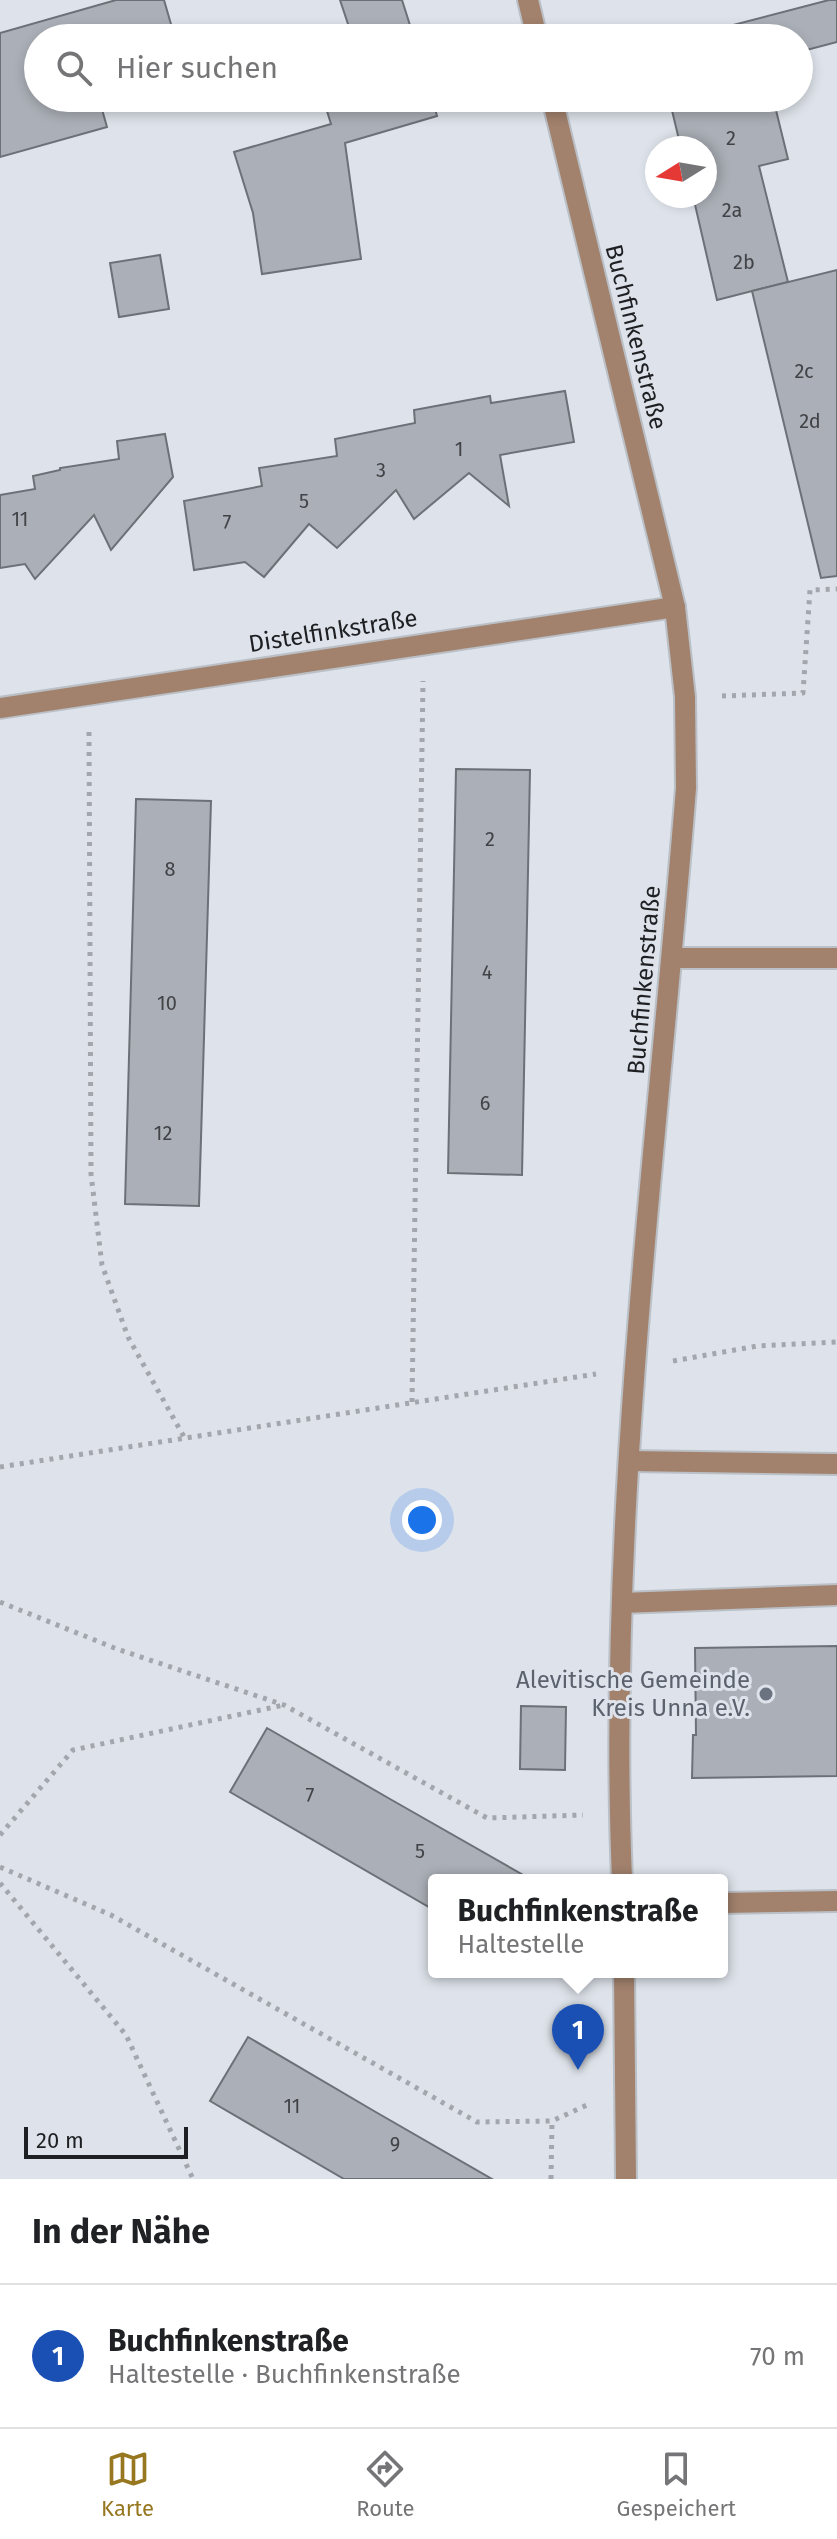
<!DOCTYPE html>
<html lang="de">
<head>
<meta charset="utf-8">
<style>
	:root { --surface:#fff; --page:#f6f6f6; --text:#202124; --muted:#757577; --line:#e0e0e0; --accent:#977720 }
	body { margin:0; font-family:"Fira Sans",sans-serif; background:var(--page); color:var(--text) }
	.compass { position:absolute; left:645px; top:136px; width:72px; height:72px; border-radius:50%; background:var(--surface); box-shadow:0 4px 12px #0003; rotate:259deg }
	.scale { position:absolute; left:24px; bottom:20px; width:164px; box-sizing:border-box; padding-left:8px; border:4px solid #1e1f22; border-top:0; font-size:22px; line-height:28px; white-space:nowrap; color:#1e1f22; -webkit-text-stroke:6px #dee3eb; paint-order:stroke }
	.you { position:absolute; left:422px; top:1520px; width:28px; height:28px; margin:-20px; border:6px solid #fff; border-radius:50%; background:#1a73e8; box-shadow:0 0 0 12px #1a73e833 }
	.badge { display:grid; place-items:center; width:52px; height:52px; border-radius:50%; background:var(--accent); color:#fff; font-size:26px; font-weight:700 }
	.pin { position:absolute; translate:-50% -66px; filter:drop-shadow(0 2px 4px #0008) }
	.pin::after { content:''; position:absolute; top:42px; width:28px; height:24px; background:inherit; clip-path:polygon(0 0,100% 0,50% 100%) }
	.popup { position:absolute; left:428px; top:1874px; width:300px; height:104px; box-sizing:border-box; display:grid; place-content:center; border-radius:8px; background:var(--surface); filter:drop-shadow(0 2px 6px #0005); font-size:26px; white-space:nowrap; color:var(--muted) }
	.popup b { font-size:30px; color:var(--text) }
	.popup::after { content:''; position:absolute; left:50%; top:100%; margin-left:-16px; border:16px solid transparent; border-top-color:var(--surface) }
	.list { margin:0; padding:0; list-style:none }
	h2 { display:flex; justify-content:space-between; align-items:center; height:104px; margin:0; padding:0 32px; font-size:34px }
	h2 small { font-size:26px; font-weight:400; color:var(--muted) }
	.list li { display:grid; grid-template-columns:52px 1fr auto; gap:24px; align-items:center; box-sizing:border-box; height:144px; padding:0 32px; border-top:2px solid var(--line) }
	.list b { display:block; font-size:30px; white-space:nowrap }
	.list p { margin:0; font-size:26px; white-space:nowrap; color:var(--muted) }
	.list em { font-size:26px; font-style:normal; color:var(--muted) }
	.icon { flex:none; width:44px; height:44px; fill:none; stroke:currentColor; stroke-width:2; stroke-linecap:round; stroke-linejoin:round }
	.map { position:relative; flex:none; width:837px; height:2179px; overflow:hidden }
	.search { position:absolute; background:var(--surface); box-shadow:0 4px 12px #0003; left:24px; right:24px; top:24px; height:88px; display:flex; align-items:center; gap:20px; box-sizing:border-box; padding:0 28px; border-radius:44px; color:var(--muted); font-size:30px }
	.sheet { height:248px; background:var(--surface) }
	nav { display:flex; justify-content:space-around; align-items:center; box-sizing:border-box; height:112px; border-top:2px solid var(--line); background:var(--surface); font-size:22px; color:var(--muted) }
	nav a { display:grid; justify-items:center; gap:4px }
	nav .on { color:var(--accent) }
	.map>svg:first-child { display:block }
	.building { fill:#abafb7; stroke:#6c7077; stroke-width:2 }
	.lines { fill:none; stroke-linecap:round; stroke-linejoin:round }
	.minor-casing { stroke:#bbc0c7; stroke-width:24 }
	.path { stroke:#a3a7ad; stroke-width:5; stroke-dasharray:4 6; stroke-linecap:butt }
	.minor { stroke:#a2826d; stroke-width:20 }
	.worship-dot { fill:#6b7280; stroke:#dee3eb; stroke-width:3 }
	.labels { text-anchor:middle; stroke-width:6; stroke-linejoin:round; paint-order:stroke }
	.number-label { font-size:20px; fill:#414347 }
	.street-label { font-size:24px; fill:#1e1f22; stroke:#dee3eb }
	.worship-label { font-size:24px; fill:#5b616d; stroke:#dee3eb; text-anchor:end }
</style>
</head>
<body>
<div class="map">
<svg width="837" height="2179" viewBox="0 0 837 2179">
	<rect width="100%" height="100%" fill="#dee3eb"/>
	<!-- building -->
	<g class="building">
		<path d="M 116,0 L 164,0 L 175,38 L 38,38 L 38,98 L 122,100 L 101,106 L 107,127 L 0,157 L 0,33 Z"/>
		<path d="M 340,0 L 402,0 L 414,38 L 322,38 L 350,30 Z"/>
		<path d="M 829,0 L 837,0 L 837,42 L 799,52 L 799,38 L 683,38 Z"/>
		<path d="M 323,98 L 432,98 L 437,116 L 345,143 L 361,259 L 262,274 L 253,213 L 234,152 L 331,124 Z"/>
		<path d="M 669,98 L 773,98 L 788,159 L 759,166 L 788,282 L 717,300 L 693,196 L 705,196 L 705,148 L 681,148 Z"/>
		<path d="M 160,255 L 169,309 L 119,317 L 110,263 Z"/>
		<path d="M 837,270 L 837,576 L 821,578 L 752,291 Z"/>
		<path d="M 565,391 L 574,442 L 500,455 L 509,506 L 469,473 L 414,519 L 396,490 L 337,548 L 309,524 L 264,577 L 245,562 L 194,570 L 184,501 L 262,486 L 259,468 L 337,456 L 335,439 L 415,423 L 414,410 L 490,396 L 491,403 Z"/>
		<path d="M 165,434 L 173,477 L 111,550 L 94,515 L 35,579 L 25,564 L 0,568 L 0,495 L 35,489 L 33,476 L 60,470 L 60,468 L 119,459 L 117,441 Z"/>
		<path d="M 456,769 L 530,770 L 522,1175 L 448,1173 Z"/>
		<path d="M 136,799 L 211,801 L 199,1206 L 125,1204 Z"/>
		<path d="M 837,1646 L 837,1776 L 692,1778 L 693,1735 L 696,1735 L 695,1648 Z"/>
		<path d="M 521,1706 L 566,1707 L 565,1770 L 520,1769 Z"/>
		<path d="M 267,1728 L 390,1799 L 532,1880 L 434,1880 L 434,1910 L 230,1792 Z"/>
		<path d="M 248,2037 L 374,2111 L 492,2179 L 344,2179 L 210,2101 Z"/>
	</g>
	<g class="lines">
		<!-- minor casing -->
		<g class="minor-casing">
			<g id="minor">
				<path d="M 528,0 L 537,38"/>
				<path d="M 552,98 L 675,607 L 685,697 L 686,788 C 657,1151 607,1515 622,1880"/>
				<path d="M 0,708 L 675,607"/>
				<path d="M 672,958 L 837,958"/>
				<path d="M 629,1461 L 837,1464"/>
				<path d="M 622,1603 L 837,1595"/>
				<path d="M 722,1903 L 837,1901"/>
				<path d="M 624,1972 L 626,2179"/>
			</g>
		</g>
		<!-- path -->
		<g class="path">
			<path d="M 722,696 L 803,693 L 810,590 L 837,589"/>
			<path d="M 89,732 L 91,1174 L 102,1265 L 128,1337 L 184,1437"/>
			<path d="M 673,1361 L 757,1346 L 837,1342"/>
			<path d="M 412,1402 L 423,681"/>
			<path d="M 0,1467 L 596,1374"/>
			<path d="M 0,1602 L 117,1649 L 284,1705 L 487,1818 L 583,1815"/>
			<path d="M 0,1835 L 73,1750 L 284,1705"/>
			<path d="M 0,1867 L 111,1915 L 477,2122 L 552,2121 L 587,2105"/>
			<path d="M 0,1883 L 126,2035 L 193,2179"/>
			<path d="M 551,2179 L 552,2121"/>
		</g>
		<!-- minor -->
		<use href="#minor" class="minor"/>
	</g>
	<!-- markers -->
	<circle class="worship-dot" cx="766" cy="1694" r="8"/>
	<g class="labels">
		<!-- number labels -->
		<g class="number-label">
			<text x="731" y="145">2</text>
			<text x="732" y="217">2a</text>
			<text x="744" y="269">2b</text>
			<text x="804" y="378">2c</text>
			<text x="810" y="428">2d</text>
			<text x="459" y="456">1</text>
			<text x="381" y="477">3</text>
			<text x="304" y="508">5</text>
			<text x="20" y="526">11</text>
			<text x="227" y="529">7</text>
			<text x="490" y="846">2</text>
			<text x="170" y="876">8</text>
			<text x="487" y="979">4</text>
			<text x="167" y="1010">10</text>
			<text x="485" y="1110">6</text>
			<text x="163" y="1140">12</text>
			<text x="310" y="1802">7</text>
			<text x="420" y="1858">5</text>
			<text x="292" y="2113">11</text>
			<text x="395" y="2151">9</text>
		</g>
		<!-- street labels -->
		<g class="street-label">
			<text transform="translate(636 337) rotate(76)" y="8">Buchfinkenstraße</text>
			<text transform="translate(333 631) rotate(-9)" y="8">Distelfinkstraße</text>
			<text transform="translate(644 980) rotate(-85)" y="8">Buchfinkenstraße</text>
		</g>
		<!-- worship labels -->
		<g class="worship-label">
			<text x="750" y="1688">Alevitische Gemeinde<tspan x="750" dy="28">Kreis Unna e.V.</tspan></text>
		</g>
	</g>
</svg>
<svg class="compass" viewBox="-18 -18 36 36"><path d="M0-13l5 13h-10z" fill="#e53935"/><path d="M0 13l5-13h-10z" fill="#757577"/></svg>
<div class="scale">20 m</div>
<div class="you"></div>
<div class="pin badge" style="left:578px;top:2070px;background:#1a4fb4">1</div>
<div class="popup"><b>Buchfinkenstraße</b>Haltestelle</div>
<div class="search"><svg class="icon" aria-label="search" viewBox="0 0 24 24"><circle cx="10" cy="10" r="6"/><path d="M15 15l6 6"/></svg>Hier suchen</div>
</div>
<section class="sheet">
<h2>In der Nähe<small></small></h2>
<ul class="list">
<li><span class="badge" style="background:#1a4fb4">1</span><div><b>Buchfinkenstraße</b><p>Haltestelle · Buchfinkenstraße</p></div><em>70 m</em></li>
</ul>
</section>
<nav>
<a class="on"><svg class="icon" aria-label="map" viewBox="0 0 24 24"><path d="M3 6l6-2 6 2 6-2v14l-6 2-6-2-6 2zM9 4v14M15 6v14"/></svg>Karte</a>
<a><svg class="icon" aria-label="directions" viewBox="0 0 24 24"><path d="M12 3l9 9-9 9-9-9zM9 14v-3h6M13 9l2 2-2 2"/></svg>Route</a>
<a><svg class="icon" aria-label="saved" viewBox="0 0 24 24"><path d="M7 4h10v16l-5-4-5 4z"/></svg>Gespeichert</a>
</nav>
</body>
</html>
